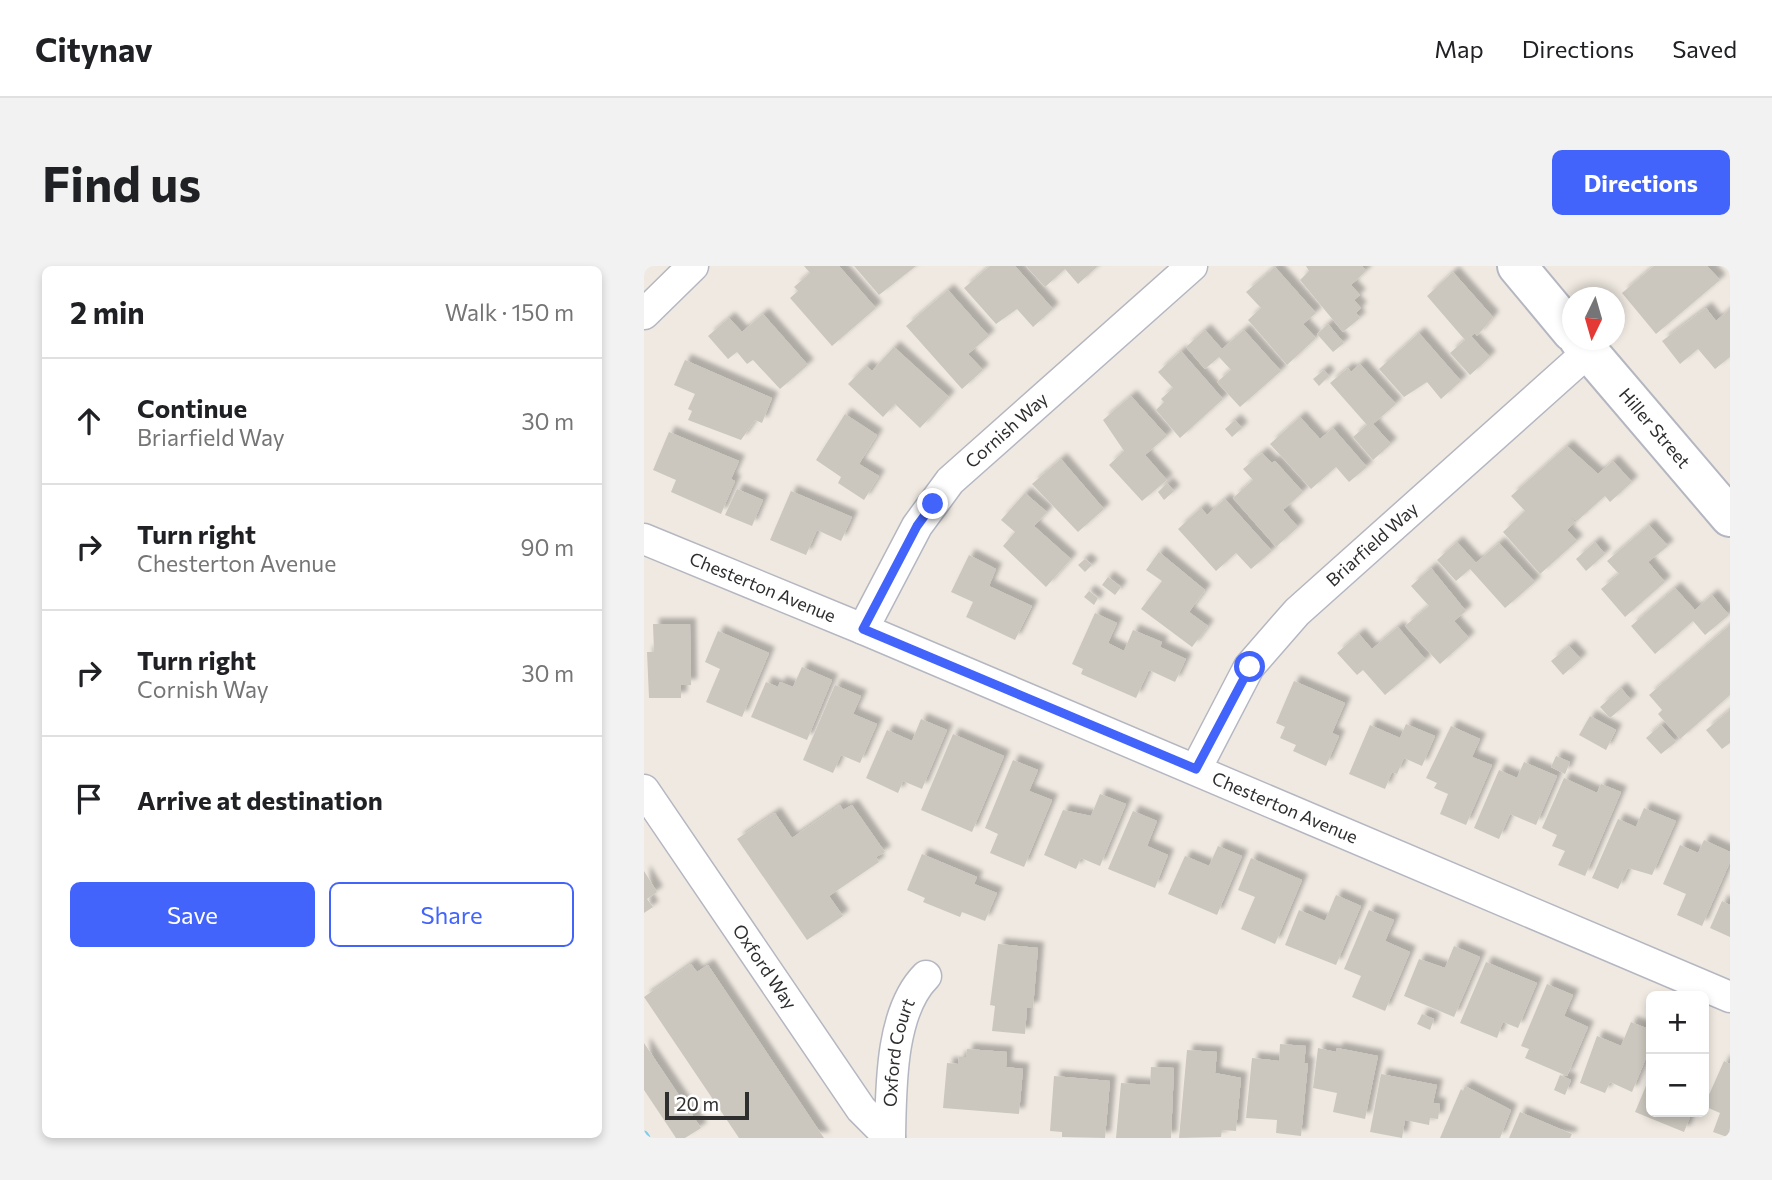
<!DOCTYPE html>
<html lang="en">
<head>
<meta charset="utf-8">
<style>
	:root { --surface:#fff; --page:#f2f2f2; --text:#202124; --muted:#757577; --line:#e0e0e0; --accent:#4264fb }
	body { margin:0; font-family:Commissioner,sans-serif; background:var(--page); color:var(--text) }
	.controls { position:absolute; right:21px; bottom:21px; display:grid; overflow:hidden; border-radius:10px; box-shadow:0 4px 10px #0003 }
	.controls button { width:63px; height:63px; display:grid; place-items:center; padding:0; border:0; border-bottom:2px solid var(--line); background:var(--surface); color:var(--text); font:35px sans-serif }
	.compass { position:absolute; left:918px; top:21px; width:63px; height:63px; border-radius:50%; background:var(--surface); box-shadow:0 4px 10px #0003; rotate:185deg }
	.scale { position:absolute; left:21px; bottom:18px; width:84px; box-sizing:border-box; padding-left:7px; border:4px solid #2e2e2e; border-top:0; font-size:19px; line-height:24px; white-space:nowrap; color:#2e2e2e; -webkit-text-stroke:5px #fff; paint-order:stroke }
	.stop { position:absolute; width:21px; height:21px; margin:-16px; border:5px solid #4264fb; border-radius:50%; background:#fff }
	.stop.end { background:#4264fb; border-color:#fff; box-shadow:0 2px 7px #0008 }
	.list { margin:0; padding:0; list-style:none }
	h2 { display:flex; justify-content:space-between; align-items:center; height:91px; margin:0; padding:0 28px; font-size:30px }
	h2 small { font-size:23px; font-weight:400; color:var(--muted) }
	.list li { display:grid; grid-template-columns:46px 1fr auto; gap:21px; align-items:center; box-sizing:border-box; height:126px; padding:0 28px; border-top:2px solid var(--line) }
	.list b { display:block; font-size:26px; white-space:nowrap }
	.list p { margin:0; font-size:23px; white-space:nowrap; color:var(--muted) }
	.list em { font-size:23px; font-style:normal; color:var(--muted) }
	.actions { display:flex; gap:14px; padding:21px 28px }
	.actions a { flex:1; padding:16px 0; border:2px solid var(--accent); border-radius:10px; text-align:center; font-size:24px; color:var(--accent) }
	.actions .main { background:var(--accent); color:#fff }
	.icon { flex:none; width:38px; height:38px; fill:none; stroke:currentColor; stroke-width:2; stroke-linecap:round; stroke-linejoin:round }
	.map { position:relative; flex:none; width:1086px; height:872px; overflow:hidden; border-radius:10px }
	header { display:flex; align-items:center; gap:42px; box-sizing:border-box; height:98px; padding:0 35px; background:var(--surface); border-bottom:2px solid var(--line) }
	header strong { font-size:33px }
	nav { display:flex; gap:38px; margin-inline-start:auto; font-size:24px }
	.intro { display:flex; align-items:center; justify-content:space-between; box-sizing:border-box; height:168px; padding:0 42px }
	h1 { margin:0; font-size:49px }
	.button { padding:18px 32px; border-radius:10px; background:var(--accent); color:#fff; font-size:24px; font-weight:700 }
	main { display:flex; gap:42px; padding:0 42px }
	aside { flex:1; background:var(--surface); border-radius:10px; box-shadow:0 4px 10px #0003 }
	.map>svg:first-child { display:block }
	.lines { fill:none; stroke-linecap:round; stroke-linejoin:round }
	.stream { stroke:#75cff0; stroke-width:9 }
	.building { fill:#cbc7bf; filter:url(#shadow) }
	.street-casing { stroke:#b4b7c1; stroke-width:33 }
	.secondary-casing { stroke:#b4b7c1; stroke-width:42 }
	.street { stroke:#fff; stroke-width:30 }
	.secondary { stroke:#fff; stroke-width:38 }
	.route { stroke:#4264fb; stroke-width:9 }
	.labels { text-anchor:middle; stroke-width:5; stroke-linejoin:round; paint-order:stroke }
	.street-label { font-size:18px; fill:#2e2e2e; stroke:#fff }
</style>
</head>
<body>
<header>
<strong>Citynav</strong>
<nav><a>Map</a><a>Directions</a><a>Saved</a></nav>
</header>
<div class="intro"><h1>Find us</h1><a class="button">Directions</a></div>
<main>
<aside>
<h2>2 min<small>Walk · 150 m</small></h2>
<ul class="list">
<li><svg class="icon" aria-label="ahead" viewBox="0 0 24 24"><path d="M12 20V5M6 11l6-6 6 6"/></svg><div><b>Continue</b><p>Briarfield Way</p></div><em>30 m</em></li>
<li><svg class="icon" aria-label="right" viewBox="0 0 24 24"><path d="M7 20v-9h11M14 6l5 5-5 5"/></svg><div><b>Turn right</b><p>Chesterton Avenue</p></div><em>90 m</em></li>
<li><svg class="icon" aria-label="right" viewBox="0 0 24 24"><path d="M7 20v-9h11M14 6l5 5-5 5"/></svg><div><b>Turn right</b><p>Cornish Way</p></div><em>30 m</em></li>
<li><svg class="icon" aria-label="arrive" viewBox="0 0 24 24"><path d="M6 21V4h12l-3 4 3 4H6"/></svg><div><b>Arrive at destination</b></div></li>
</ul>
<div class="actions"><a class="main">Save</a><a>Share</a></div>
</aside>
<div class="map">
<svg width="1086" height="872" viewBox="0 0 1086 872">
	<defs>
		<filter id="shadow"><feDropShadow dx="6" dy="-6" stdDeviation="2" flood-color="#0004"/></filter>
	</defs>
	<rect width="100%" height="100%" fill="#efe9e1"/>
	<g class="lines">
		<!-- stream -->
		<path class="stream" d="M 0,869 L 2,872"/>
	</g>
	<!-- building -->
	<g class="building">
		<path d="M 160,0 L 195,0 L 232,42 L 188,80 L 146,32 L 154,25 L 150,21 L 166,7 Z"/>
		<path d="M 210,0 L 272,0 L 235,29 Z"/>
		<path d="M 346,0 L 371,0 L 409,43 L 389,61 L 373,43 L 352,58 L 320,22 Z"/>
		<path d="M 382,0 L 454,0 L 434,18 L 421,3 L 401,21 Z"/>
		<path d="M 662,0 L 718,0 L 722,5 L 707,19 L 716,29 L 710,34 L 717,42 L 712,47 L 716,52 L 699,66 L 656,14 L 665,5 Z"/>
		<path d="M 1010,0 L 1063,0 L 1076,14 L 1012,68 L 978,27 Z"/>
		<path d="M 631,1 L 672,47 L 659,58 L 672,72 L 643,99 L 604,54 L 617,42 L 602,26 Z"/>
		<path d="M 809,6 L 849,51 L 833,70 L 831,67 L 827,70 L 846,91 L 826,109 L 806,87 L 821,74 L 783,30 Z"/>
		<path d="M 304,24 L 345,70 L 324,88 L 339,104 L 318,123 L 262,60 Z"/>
		<path d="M 1062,42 L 1072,55 L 1086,43 L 1086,91 L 1071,103 L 1054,83 L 1036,98 L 1018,75 Z"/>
		<path d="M 119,48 L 164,99 L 136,123 L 109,94 L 103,98 L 93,86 L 84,93 L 64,70 L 85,52 L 98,66 Z"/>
		<path d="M 684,58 L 700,77 L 689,86 L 673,68 Z"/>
		<path d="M 561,64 L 578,83 L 600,64 L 637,105 L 596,141 L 573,116 L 587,104 L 575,91 L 561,103 L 542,81 Z"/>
		<path d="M 775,67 L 817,115 L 797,133 L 783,116 L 760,131 L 735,103 Z"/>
		<path d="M 250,81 L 305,131 L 276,162 L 251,138 L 239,151 L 204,118 L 222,100 L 228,105 Z"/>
		<path d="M 537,85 L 579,133 L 536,172 L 512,144 L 520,136 L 517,133 L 529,122 L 514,106 Z"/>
		<path d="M 41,94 L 128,132 L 118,157 L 111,154 L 97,174 L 44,154 L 48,145 L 44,143 L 51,128 L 30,119 Z"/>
		<path d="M 716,98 L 752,138 L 729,158 L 747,178 L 729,194 L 709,171 L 723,159 L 686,117 L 704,102 L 707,106 Z"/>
		<path d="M 680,104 L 685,110 L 675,120 L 669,113 Z"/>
		<path d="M 487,130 L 523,170 L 501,189 L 523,214 L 498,235 L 465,199 L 480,185 L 459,154 Z"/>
		<path d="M 201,148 L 233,169 L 215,198 L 235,210 L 220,234 L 194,217 L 197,211 L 172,194 Z"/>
		<path d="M 656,151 L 676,173 L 689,162 L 723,201 L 705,216 L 692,201 L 667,223 L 626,178 Z"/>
		<path d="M 591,154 L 598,162 L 588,171 L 581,163 Z"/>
		<path d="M 25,166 L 95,195 L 87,213 L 91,215 L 77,248 L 27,226 L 32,214 L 9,204 Z"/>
		<path d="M 923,180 L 954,208 L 969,195 L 988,216 L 966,236 L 961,230 L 933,255 L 924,248 L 931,256 L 923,264 L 933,275 L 896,308 L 859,266 L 881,245 L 867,230 Z"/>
		<path d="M 618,187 L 628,197 L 631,195 L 659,226 L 639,244 L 654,261 L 632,281 L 589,232 L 609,214 L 599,203 Z"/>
		<path d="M 417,193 L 460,243 L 434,266 L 388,218 Z"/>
		<path d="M 523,217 L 530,225 L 520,234 L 514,226 Z"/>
		<path d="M 93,223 L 119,234 L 108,260 L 81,249 Z"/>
		<path d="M 147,225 L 208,251 L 197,275 L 173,264 L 162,289 L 126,274 Z"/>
		<path d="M 381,227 L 403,246 L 390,260 L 427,293 L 402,321 L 359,280 L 371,266 L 357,254 Z"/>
		<path d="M 581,233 L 628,285 L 607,303 L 592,287 L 572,305 L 534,263 L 557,242 L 563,249 Z"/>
		<path d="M 1005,259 L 1024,280 L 1004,296 L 1021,316 L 981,351 L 957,323 L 975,308 L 963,295 Z"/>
		<path d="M 813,276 L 832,297 L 855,277 L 891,316 L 861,342 L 826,303 L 812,315 L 793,294 Z"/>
		<path d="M 951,276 L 961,288 L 942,305 L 932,293 Z"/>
		<path d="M 515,286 L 561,324 L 545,346 L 564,360 L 548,381 L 497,343 L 518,315 L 502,304 Z"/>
		<path d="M 325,289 L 352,303 L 345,320 L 388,340 L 371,374 L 322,351 L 329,336 L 307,326 Z"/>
		<path d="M 441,293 L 448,299 L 441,306 L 434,299 Z"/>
		<path d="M 787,302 L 822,345 L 810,355 L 825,372 L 796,398 L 761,360 L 785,340 L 767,320 Z"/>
		<path d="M 464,311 L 477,321 L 471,329 L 458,319 Z"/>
		<path d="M 1031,322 L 1051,344 L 1068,329 L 1085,349 L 1061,369 L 1049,355 L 1011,388 L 987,360 Z"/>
		<path d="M 445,325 L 454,332 L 450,339 L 440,331 Z"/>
		<path d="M 451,347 L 473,357 L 464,377 L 480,385 L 489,364 L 518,376 L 516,381 L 542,393 L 531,416 L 505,404 L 492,432 L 437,408 L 439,403 L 428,398 Z"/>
		<path d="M 9,358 L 46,358 L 47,419 L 37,419 L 37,432 L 5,432 L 3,386 L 10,386 Z"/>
		<path d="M 1086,359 L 1086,429 L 1036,473 L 1014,448 L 1018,444 L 1005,429 Z"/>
		<path d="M 754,361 L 782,394 L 741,429 L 719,404 L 713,409 L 693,387 L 715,368 L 728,383 Z"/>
		<path d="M 74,365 L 125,387 L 98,451 L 62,436 L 76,403 L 61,396 Z"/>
		<path d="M 925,380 L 937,393 L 919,409 L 907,395 Z"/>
		<path d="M 158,401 L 188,414 L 163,474 L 107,451 L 122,416 L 134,421 L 136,416 L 149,421 Z"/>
		<path d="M 650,415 L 701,437 L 688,467 L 695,470 L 682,500 L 649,485 L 652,479 L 636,472 L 641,461 L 632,457 Z"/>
		<path d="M 191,419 L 217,430 L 209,448 L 233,458 L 216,497 L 197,489 L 189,507 L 159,494 Z"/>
		<path d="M 977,422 L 987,434 L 966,452 L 956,441 Z"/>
		<path d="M 1086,444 L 1086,477 L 1078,483 L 1062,464 Z"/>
		<path d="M 946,450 L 972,464 L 962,484 L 935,469 Z"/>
		<path d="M 277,453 L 303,464 L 278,523 L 259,515 L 254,527 L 222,512 L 243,464 L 268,475 Z"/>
		<path d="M 762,458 L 791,470 L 778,500 L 760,492 L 753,508 L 748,506 L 741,523 L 705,508 L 726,459 L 756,472 Z"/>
		<path d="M 1017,459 L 1032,476 L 1017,488 L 1002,472 Z"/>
		<path d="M 807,460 L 836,473 L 828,491 L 848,499 L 822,559 L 796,548 L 804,528 L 790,522 L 793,517 L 782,512 Z"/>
		<path d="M 309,468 L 360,490 L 328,566 L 277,544 Z"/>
		<path d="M 912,490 L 926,496 L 921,508 L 907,501 Z"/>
		<path d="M 369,494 L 394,504 L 385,525 L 408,534 L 380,601 L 346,587 L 354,568 L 341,562 Z"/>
		<path d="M 880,496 L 913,510 L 892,559 L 866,548 L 855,573 L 830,562 L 855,504 L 873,512 Z"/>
		<path d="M 920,512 L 953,527 L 957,518 L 977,526 L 941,610 L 914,599 L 921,585 L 908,580 L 913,569 L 898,562 Z"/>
		<path d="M 456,528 L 482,538 L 456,600 L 437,592 L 432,603 L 400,589 L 419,544 L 447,550 Z"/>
		<path d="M 196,539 L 199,544 L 208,539 L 241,586 L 232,591 L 235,596 L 185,630 L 199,650 L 163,674 L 93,573 L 131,547 L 148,572 Z"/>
		<path d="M 1000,542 L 1032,555 L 1008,609 L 984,602 L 974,623 L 948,612 L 974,553 L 992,561 Z"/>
		<path d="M 489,545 L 513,555 L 503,580 L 524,589 L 511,622 L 464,603 Z"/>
		<path d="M 1060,574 L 1086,586 L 1086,596 L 1058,660 L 1033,649 L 1042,628 L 1019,618 L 1036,579 L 1054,587 Z"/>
		<path d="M 574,580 L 598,590 L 573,649 L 524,628 L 541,590 L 565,600 Z"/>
		<path d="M 278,588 L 333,611 L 330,618 L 353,627 L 341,655 L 318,646 L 316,651 L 279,636 L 281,632 L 263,624 Z"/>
		<path d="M 607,592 L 658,614 L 631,678 L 597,663 L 611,631 L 594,624 Z"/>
		<path d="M 0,605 L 13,626 L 3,633 L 9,641 L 0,647 Z"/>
		<path d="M 692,629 L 717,640 L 692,699 L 641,679 L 655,644 L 681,655 Z"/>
		<path d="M 1078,635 L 1086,639 L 1086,671 L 1066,662 Z"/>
		<path d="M 725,644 L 750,654 L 741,675 L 766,686 L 741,745 L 708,731 L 717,710 L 700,703 Z"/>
		<path d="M 354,678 L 394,682 L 389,742 L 383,742 L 381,768 L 348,765 L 351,740 L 346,739 Z"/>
		<path d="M 810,680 L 836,691 L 810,751 L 760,730 L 775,693 L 801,702 Z"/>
		<path d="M 842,696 L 893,717 L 874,762 L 859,756 L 853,772 L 816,757 Z"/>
		<path d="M 47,698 L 53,706 L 64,699 L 180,872 L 95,872 L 0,731 Z"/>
		<path d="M 903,718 L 929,729 L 920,750 L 944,761 L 923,810 L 881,792 L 885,783 L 877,780 Z"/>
		<path d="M 778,748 L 790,753 L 786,764 L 773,758 Z"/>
		<path d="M 987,756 L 1007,764 L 1007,780 L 988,826 L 966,816 L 961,827 L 936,817 L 953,770 L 977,780 Z"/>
		<path d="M 0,777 L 57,862 L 41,872 L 32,872 L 0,824 Z"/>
		<path d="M 636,778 L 662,780 L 660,797 L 664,797 L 657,870 L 632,867 L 633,854 L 602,852 L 608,792 L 635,795 Z"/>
		<path d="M 674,782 L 692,786 L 693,782 L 734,790 L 721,853 L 689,846 L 693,827 L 669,822 Z"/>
		<path d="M 323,783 L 363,786 L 362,801 L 379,803 L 375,848 L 299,842 L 303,797 L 314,798 L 315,791 L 322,791 Z"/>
		<path d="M 543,784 L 573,786 L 571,807 L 597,812 L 592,865 L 578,864 L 577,871 L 535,872 Z"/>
		<path d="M 1080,795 L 1086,798 L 1086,872 L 1069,866 L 1076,847 L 1060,840 Z"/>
		<path d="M 507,801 L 530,802 L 527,872 L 472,872 L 477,817 L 506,819 Z"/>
		<path d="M 737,808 L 793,819 L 789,837 L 796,838 L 794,853 L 786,852 L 785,859 L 761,854 L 758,872 L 726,866 Z"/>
		<path d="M 1007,808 L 1007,846 L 1048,846 L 1040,866 L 991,846 Z"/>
		<path d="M 916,809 L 927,814 L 921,829 L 910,824 Z"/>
		<path d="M 410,810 L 466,815 L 461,872 L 418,871 L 418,866 L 406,865 Z"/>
		<path d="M 821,820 L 867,844 L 856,872 L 796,872 L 817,823 L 819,825 Z"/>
		<path d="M 876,846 L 928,868 L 926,872 L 865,872 Z"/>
	</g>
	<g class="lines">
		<!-- street casing -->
		<g class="street-casing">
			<g id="street">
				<path d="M 0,48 L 49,0"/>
				<path id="s1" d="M 0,273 L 219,363 L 1086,731"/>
				<path id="s2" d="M 219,363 L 273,260 L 306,215 L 548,0"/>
				<path id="s3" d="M 552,503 L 605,401 L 653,346 L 945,85"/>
				<path id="s4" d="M 0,524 L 217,843 L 246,872"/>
				<path id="s5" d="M 246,872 C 247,823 246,746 282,710"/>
			</g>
		</g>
		<!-- secondary casing -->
		<g class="secondary-casing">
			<g id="secondary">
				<path d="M 873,0 L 928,66"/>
				<path id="s6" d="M 935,74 L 1086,251"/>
			</g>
		</g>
		<!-- street -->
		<use href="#street" class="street"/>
		<!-- secondary -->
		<use href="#secondary" class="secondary"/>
	</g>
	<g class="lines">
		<!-- route -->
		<path class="route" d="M 289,238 L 273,260 L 219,363 L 552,503 L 606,401"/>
	</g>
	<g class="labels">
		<!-- street labels -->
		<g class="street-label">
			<text dy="6" stroke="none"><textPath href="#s6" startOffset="116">Hiller Street</textPath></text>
			<text dy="6" stroke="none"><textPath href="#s2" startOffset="248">Cornish Way</textPath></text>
			<text dy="6" stroke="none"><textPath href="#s3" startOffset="289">Briarfield Way</textPath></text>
			<text dy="6" stroke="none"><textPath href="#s1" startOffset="128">Chesterton Avenue</textPath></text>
			<text dy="6" stroke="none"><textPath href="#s1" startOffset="695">Chesterton Avenue</textPath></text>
			<text dy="6" stroke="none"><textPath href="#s4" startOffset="214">Oxford Way</textPath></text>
			<text dy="6" stroke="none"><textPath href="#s5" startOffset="86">Oxford Court</textPath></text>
		</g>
	</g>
</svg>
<div class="controls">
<button>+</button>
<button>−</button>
</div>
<svg class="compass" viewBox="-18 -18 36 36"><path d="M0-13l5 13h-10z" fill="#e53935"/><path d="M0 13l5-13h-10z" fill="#757577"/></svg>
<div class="scale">20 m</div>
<div class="stop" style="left:606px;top:401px"></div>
<div class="stop end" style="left:289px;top:238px"></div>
</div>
</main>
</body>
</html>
